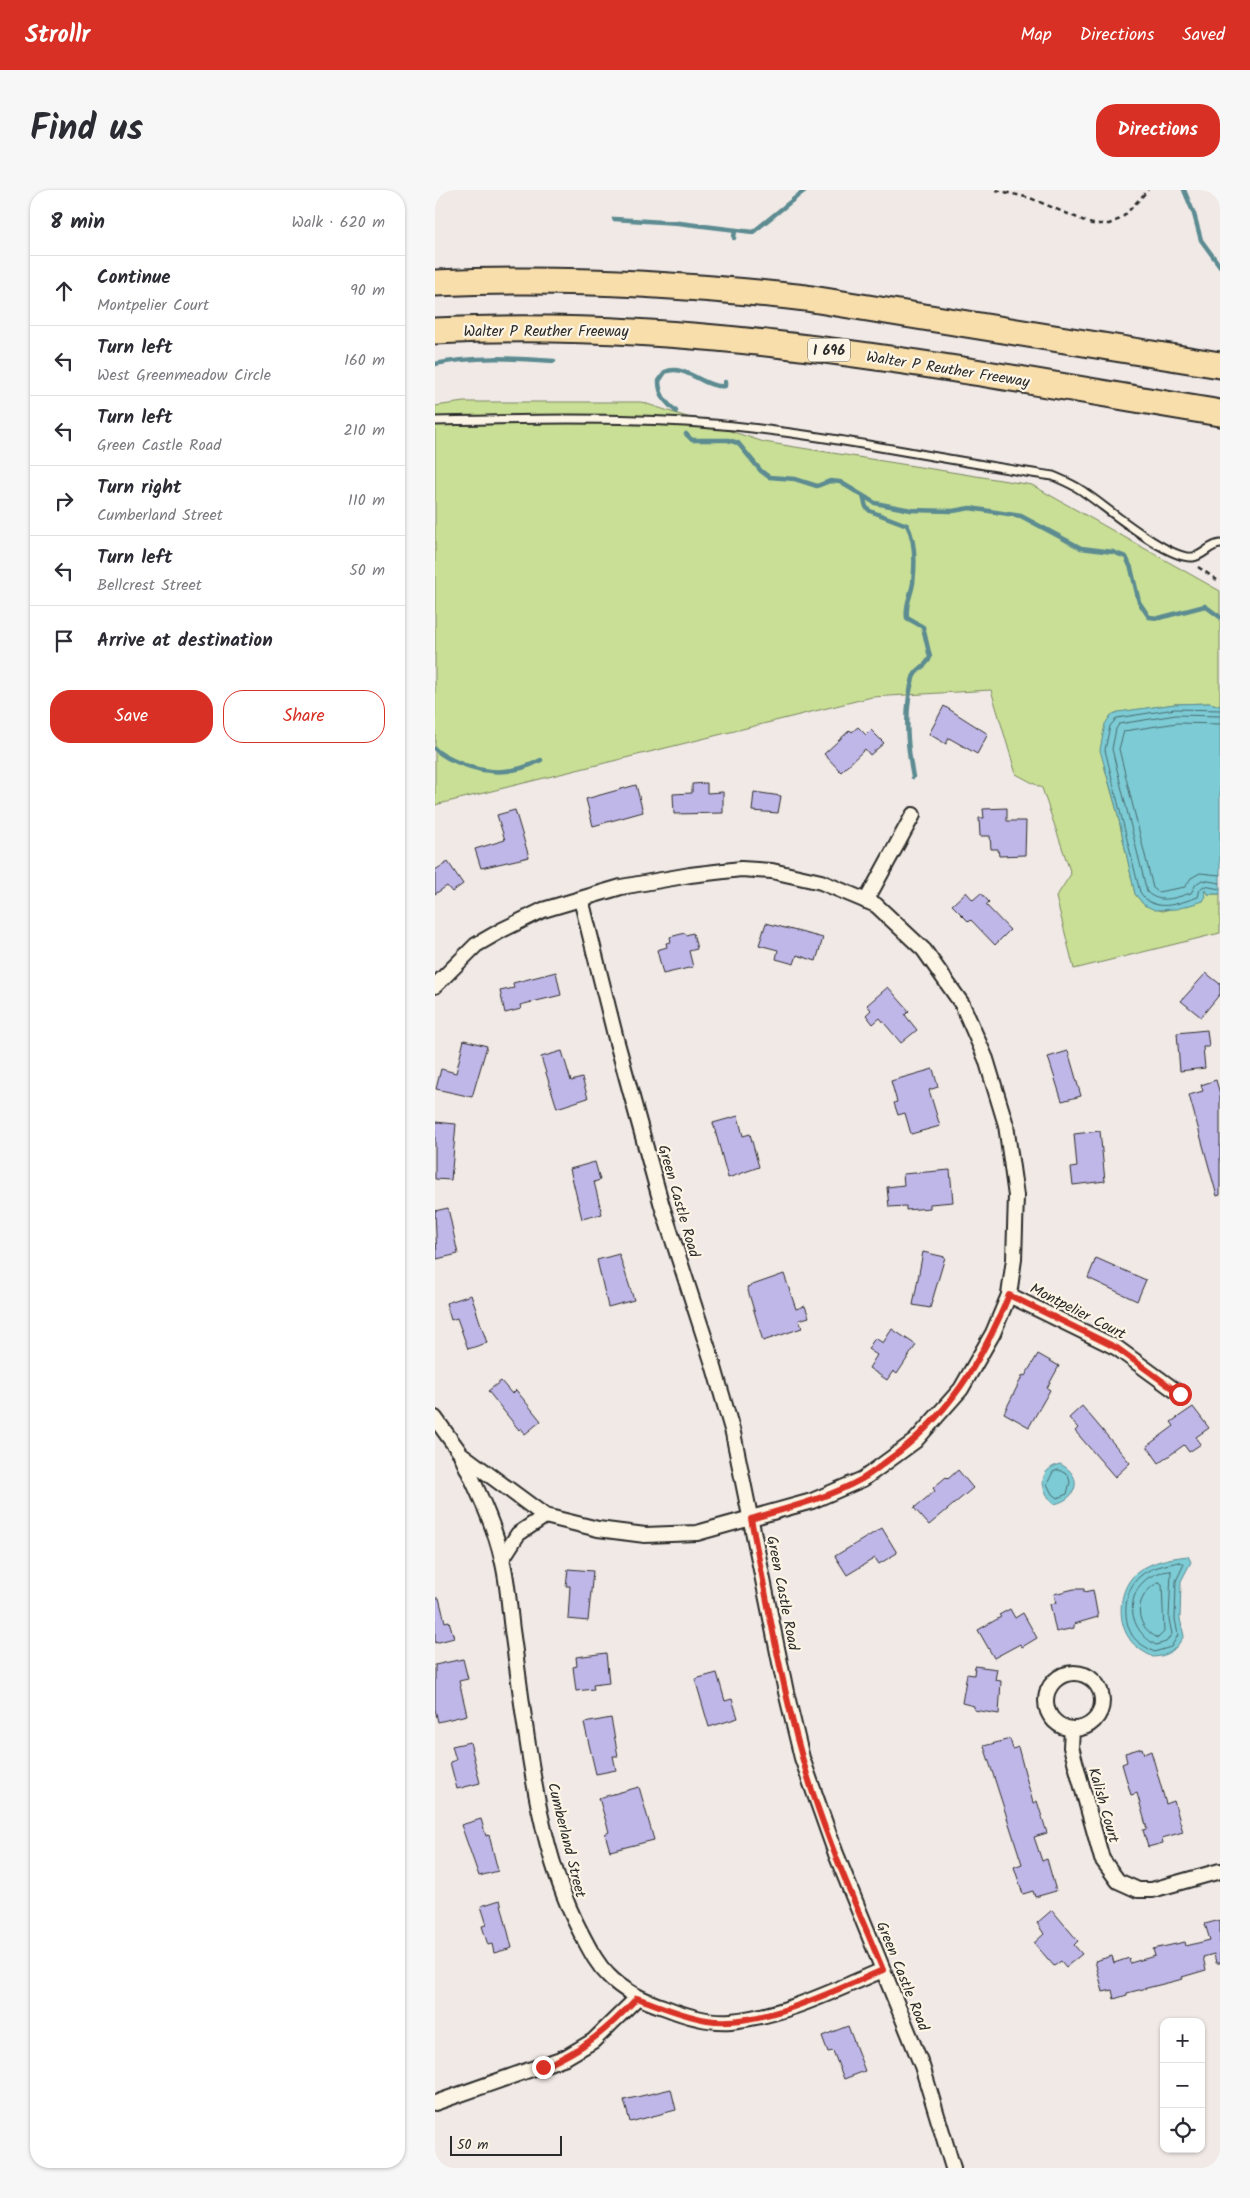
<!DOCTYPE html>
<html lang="en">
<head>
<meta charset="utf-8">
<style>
	:root { --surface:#fff; --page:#f7f7f7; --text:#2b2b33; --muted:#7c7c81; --line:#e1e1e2; --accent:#d93025 }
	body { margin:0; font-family:Kalam,sans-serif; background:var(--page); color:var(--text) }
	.controls { position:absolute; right:15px; bottom:15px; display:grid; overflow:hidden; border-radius:10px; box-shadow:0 1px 4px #0004 }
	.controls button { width:45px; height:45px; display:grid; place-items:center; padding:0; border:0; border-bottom:1px solid var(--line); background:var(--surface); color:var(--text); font:25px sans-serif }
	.scale { position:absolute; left:15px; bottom:12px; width:112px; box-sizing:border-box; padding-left:5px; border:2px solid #2b2b2b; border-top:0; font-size:14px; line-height:18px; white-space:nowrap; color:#2b2b2b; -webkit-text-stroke:4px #fcf5e5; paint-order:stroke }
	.stop { position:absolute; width:15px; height:15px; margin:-11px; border:4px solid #d93025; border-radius:50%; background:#fff }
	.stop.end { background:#d93025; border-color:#fff; box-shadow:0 1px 5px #0008 }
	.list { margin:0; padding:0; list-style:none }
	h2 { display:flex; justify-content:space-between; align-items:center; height:65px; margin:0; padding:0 20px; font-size:21px }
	h2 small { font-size:16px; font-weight:400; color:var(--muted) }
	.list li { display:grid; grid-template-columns:32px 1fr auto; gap:15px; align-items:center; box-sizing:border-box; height:70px; padding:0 20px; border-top:1px solid var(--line) }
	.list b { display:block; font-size:19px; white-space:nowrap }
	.list p { margin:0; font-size:16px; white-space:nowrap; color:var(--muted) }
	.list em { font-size:16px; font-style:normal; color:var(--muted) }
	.actions { display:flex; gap:10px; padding:15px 20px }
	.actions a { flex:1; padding:11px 0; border:1px solid var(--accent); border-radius:20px; text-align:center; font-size:18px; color:var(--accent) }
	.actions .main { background:var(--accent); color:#fff }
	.icon { flex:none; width:28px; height:28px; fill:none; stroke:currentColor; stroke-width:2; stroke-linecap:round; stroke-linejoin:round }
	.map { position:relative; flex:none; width:785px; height:1978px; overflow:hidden; border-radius:20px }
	header { display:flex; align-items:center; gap:30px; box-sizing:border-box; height:70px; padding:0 25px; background:var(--accent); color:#fff }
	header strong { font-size:24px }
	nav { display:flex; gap:28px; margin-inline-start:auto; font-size:18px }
	.intro { display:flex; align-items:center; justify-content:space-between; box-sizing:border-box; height:120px; padding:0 30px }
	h1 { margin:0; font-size:35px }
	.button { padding:12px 22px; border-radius:20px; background:var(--accent); color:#fff; font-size:18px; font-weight:700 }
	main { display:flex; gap:30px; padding:0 30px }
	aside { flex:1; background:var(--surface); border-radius:20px; box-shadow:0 1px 4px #0004 }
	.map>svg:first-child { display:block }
	.green { fill:#c8df95; stroke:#7a8560 }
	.water { fill:#7bcbd5; stroke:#5b8b91 }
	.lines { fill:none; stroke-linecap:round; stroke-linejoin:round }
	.shore { stroke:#4b6b6f; stroke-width:1 }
	.stream { stroke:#5b8b91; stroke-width:4.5 }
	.building { fill:#c0b7e9; stroke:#2b2b2b }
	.lane-casing { stroke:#2b2b2b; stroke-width:11 }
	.street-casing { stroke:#2b2b2b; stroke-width:18 }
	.highway-casing { stroke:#2b2b2b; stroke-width:29 }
	.path { stroke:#2b2b2b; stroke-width:2.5; stroke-dasharray:5 4; stroke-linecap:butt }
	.lane { stroke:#fcf5e5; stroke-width:7 }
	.street { stroke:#fcf5e5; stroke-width:14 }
	.highway { stroke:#f8deab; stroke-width:25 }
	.route { stroke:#d93025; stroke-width:6 }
	.labels { text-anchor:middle; stroke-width:4.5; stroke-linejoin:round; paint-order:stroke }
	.shield { fill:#fcf5e5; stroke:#6a6863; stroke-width:1 }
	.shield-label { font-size:14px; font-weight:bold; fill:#2b2b2b }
	.street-label { font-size:15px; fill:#2b2b2b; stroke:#fcf5e5 }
</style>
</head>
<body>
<header>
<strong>Strollr</strong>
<nav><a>Map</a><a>Directions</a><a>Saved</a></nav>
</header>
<div class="intro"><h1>Find us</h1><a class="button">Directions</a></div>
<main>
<aside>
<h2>8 min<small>Walk · 620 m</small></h2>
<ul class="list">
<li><svg class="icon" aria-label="ahead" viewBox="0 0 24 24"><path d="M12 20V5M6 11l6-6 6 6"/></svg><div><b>Continue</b><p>Montpelier Court</p></div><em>90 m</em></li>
<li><svg class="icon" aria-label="left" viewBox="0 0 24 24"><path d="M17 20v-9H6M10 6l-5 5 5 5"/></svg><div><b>Turn left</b><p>West Greenmeadow Circle</p></div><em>160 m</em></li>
<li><svg class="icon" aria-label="left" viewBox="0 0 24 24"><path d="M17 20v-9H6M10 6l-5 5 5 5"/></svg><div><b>Turn left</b><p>Green Castle Road</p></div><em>210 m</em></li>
<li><svg class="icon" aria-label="right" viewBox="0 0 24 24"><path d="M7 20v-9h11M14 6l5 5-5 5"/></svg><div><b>Turn right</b><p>Cumberland Street</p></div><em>110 m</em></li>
<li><svg class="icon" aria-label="left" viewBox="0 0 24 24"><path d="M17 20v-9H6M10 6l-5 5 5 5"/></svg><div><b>Turn left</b><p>Bellcrest Street</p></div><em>50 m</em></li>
<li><svg class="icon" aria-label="arrive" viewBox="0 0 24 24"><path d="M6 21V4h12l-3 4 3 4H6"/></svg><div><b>Arrive at destination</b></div></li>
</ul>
<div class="actions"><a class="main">Save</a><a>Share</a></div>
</aside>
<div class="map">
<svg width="785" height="1978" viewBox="0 0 785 1978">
	<rect width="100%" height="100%" fill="#f0e9e6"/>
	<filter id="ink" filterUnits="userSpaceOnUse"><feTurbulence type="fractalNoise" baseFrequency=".02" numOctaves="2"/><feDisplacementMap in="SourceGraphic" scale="10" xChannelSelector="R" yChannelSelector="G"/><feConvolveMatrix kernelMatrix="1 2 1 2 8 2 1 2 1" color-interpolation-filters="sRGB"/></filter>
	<g filter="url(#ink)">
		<!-- green -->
		<path class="green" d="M 29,212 L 206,212 L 329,252 L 597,295 L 785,401 L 785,516 L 775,513 L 740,514 L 680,523 L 674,528 L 670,579 L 682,621 L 700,704 L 709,715 L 727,721 L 768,711 L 768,701 L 771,700 L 773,704 L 785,704 L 785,743 L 639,779 L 621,707 L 636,684 L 607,598 L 581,584 L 556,500 L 437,507 L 0,615 L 0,216 Z"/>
		<!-- water -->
		<g class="water">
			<path d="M 775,513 L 785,516 L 785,704 L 773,704 L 771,700 L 769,701 L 771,706 L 768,711 L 742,719 L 720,720 L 709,715 L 700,704 L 682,621 L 665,560 L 670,534 L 676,525 L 683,522 L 740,514 Z"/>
			<path d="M 625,1274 C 648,1285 644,1309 619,1314 C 605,1300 602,1280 625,1274 Z"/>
			<path d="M 753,1366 L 756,1372 L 746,1391 L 745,1429 L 749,1446 C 740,1460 735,1466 718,1467 C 709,1462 699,1457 694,1448 C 681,1429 684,1396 703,1382 C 717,1371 736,1368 753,1366 Z"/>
		</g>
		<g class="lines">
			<!-- shore -->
			<g class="shore">
				<path d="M 785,520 L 740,519 L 682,528 L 675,536 L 670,560 L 705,702 C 719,724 742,714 763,707 L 765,699 L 769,696 L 785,699"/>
				<path d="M 785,526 L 741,525 L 684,534 L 681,539 L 677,559 L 712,702 C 725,715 742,707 756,703 L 761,694 L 767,690 L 785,693"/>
				<path d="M 785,534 L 742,533 L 689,541 L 684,559 L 718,698 L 723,702 L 750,697 L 756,688 L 765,683 L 785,685"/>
				<path d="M 624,1280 L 633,1285 L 635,1292 L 632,1304 L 622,1308 L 617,1304 L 612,1294 L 618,1282 Z"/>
				<path d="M 744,1372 L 749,1374 L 741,1391 L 740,1429 L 743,1445 L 736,1457 L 719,1462 C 711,1457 702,1453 697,1445 C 687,1428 689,1401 704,1387 C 715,1377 731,1375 744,1372 Z"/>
				<path d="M 736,1381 L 734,1429 L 737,1444 L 731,1452 L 721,1455 C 683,1434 693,1382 736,1381 Z"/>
				<path d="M 724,1392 L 727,1394 L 729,1442 L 723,1448 C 697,1435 699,1405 724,1392 Z"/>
			</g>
			<!-- stream -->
			<g class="stream">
				<path d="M 749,0 L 759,24 L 766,50 L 785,76"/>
				<path d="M 179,29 L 244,33 L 318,42 L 370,0"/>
				<path d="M 299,48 L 300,40"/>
				<path d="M 0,174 C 38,166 80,168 119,171"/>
				<path d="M 241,221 C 231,213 224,205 224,191 L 230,182 C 250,173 270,199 290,196 L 290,192"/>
				<path d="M 251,244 L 257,250 L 293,250 L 303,253 L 326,281 L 334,287 L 360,289 L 382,296 L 395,291 L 405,292 L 440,313 L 476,320 L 518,321 L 535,318 L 586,326 L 646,358 L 678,362 L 691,367 L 696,378 L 704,412 L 714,427 L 724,428 L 770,416 L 785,427"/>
				<path d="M 428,306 L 431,317 L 435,321 L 472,335 C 481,351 480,376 478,393 C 476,406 470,414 472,428 L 488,437 L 495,467 C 492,477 481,478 478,488 C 469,519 472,556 478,587"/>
				<path d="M 0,559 C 7,566 17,570 27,574 C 54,585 80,584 106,570"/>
			</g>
		</g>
		<!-- building -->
		<g class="building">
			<path d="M 509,516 L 553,544 L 542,564 L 514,548 L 511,554 L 494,544 Z"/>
			<path d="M 423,537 L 431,545 L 436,540 L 449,553 L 435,565 L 430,559 L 406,582 L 389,564 L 415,540 L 417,542 Z"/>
			<path d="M 272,593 L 272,603 L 288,602 L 288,623 L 239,624 L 238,604 L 257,603 L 257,594 Z"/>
			<path d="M 201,595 L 208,622 L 158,636 L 151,609 Z"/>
			<path d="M 319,602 L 346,606 L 343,623 L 317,621 Z"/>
			<path d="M 572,618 L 572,631 L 591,631 L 590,665 L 564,666 L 563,659 L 556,659 L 555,646 L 545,646 L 544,628 L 549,628 L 548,619 Z"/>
			<path d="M 80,620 L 94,667 L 46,678 L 40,659 L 70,650 L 62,625 Z"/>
			<path d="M 13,672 L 28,694 L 17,702 L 12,696 L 0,704 L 0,680 Z"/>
			<path d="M 531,702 L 538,710 L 546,703 L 554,712 L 551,715 L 575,740 L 560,755 L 536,730 L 534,732 L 517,715 Z"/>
			<path d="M 331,733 L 388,748 L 381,771 L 362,765 L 359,774 L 341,769 L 343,760 L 324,755 Z"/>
			<path d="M 250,743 L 251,745 L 258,743 L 262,759 L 254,761 L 258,777 L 228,784 L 222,760 L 232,757 L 231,753 L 236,752 L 235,747 Z"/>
			<path d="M 121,782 L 126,805 L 85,815 L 86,819 L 70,823 L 65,801 L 79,798 L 78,793 Z"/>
			<path d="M 771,783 L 785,794 L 785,804 L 766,827 L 746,811 Z"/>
			<path d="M 453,797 L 474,821 L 470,825 L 482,840 L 466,853 L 445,828 L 438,834 L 431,825 L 436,820 L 432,815 Z"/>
			<path d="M 772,840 L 774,857 L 768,857 L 770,878 L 745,881 L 742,843 Z"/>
			<path d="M 29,850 L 52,856 L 37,907 L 1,899 L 6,879 L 21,883 Z"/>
			<path d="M 127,861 L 136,891 L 147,888 L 153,908 L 122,918 L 106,867 Z"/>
			<path d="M 633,861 L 646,906 L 627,911 L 613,867 Z"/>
			<path d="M 498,879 L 503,897 L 494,900 L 505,936 L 476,944 L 470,923 L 463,925 L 459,913 L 462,912 L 456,891 Z"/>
			<path d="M 781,890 L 785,904 L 785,1005 L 782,1006 L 754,905 L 768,901 L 766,895 Z"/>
			<path d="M 303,926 L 308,946 L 315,944 L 324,977 L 293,988 L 278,933 Z"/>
			<path d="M 0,932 L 21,934 L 16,990 L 0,989 Z"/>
			<path d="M 665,941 L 670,991 L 638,995 L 636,978 L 642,977 L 639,944 Z"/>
			<path d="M 160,972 L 165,990 L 159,992 L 167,1024 L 147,1029 L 135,979 Z"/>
			<path d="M 515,980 L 518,1012 L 495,1014 L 495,1018 L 471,1020 L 471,1016 L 454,1017 L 452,997 L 469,995 L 468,984 Z"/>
			<path d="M 13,1018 L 23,1064 L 2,1069 L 0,1021 Z"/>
			<path d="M 488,1062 L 510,1067 L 495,1118 L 478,1115 Z"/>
			<path d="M 184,1064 L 199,1110 L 173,1117 L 162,1070 Z"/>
			<path d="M 661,1068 L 711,1090 L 702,1111 L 653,1088 Z"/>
			<path d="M 349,1084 L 361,1119 L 370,1116 L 374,1127 L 364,1130 L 367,1138 L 328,1151 L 312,1097 Z"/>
			<path d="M 36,1105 L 52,1153 L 33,1159 L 22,1128 L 16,1130 L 11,1113 Z"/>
			<path d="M 457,1139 L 481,1155 L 462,1184 L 458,1181 L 452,1190 L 434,1178 L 442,1165 L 433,1159 L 440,1148 L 448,1153 Z"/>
			<path d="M 603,1164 L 624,1176 L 612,1198 L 615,1200 L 594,1237 L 569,1223 L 588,1185 L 590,1186 Z"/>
			<path d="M 66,1191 L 77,1204 L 81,1200 L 106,1231 L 90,1244 L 86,1238 L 84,1240 L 53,1201 Z"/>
			<path d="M 647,1216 L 695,1273 L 680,1287 L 640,1241 L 643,1238 L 634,1228 Z"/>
			<path d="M 758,1217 L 774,1238 L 761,1247 L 766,1254 L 754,1262 L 749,1255 L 724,1273 L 712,1256 L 739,1236 L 736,1232 Z"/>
			<path d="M 523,1280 L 538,1298 L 494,1335 L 479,1318 L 500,1301 L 498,1298 L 511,1287 L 513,1289 Z"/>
			<path d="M 447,1338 L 462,1363 L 444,1374 L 440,1368 L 412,1385 L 400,1366 Z"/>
			<path d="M 133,1379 L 158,1381 L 153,1431 L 133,1429 L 135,1396 L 131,1396 Z"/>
			<path d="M 639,1399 L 649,1399 L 649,1402 L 658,1400 L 663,1427 L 639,1434 L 639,1438 L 621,1442 L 615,1414 L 621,1413 L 619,1404 Z"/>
			<path d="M 0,1408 L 4,1408 L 10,1432 L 14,1431 L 19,1448 L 0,1453 Z"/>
			<path d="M 575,1419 L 580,1428 L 588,1423 L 602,1448 L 587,1457 L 585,1454 L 559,1468 L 543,1440 L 566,1427 L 564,1425 Z"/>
			<path d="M 171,1463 L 174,1493 L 158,1495 L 159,1499 L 141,1501 L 138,1477 L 142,1476 L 141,1467 Z"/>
			<path d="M 28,1469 L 33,1489 L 24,1491 L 32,1525 L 3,1532 L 0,1519 L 0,1475 Z"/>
			<path d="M 540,1476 L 562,1479 L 560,1490 L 566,1491 L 564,1524 L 539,1520 L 539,1516 L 527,1513 L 532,1484 L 539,1485 Z"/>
			<path d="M 282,1483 L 290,1511 L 297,1509 L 303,1528 L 274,1537 L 260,1489 Z"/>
			<path d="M 176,1528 L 183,1566 L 178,1566 L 181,1580 L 161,1584 L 149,1533 Z"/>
			<path d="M 575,1549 L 578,1559 L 583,1557 L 598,1613 L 602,1611 L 612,1643 L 599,1647 L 607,1671 L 612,1669 L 621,1701 L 600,1707 L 598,1701 L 588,1704 L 579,1677 L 587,1674 L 549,1556 Z"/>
			<path d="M 35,1552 L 45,1593 L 22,1599 L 15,1572 L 21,1570 L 17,1556 Z"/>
			<path d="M 707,1558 L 709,1564 L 716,1561 L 731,1614 L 739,1611 L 748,1642 L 727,1648 L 728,1653 L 713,1657 L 708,1640 L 712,1639 L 702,1603 L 696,1605 L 687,1574 L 692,1572 L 690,1563 Z"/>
			<path d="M 204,1597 L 219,1650 L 175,1661 L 170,1644 L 174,1642 L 164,1608 Z"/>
			<path d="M 46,1629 L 51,1646 L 54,1645 L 63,1681 L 44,1686 L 26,1635 Z"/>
			<path d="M 65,1710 L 77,1758 L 59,1763 L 57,1754 L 53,1755 L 47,1736 L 52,1735 L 46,1716 Z"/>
			<path d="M 617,1720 L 643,1751 L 639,1755 L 647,1764 L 631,1777 L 626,1771 L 619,1776 L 599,1753 L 609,1744 L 602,1733 Z"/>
			<path d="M 785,1730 L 785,1773 L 781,1773 L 779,1764 L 768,1767 L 771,1780 L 747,1787 L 748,1789 L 692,1803 L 692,1805 L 679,1809 L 677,1800 L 668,1802 L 660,1771 L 677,1766 L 679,1773 L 694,1768 L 695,1773 L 720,1766 L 718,1759 L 750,1752 L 751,1756 L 775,1750 L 770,1734 Z"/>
			<path d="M 413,1836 L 430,1881 L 409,1889 L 398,1861 L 393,1862 L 387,1846 Z"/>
			<path d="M 236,1899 L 241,1920 L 195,1932 L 189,1910 Z"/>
		</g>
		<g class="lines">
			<!-- lane casing -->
			<g class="lane-casing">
				<path id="lane" d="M 0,231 C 88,229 178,227 265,233 C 384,242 500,269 618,286 C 627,290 637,294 646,300 C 669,315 732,370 758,367 C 768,366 774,355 785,354"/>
			</g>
			<!-- street casing -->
			<g class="street-casing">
				<g id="street">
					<path d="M 146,709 L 181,849 L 227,1016 L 278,1174 L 298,1243 L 351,1502 L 367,1568 L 401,1664 L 487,1876 L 518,1978"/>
					<path d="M 431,711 L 478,625"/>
					<path d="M 0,796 L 41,755 L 67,740 L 108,720 L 186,697 L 255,685 L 306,679 L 337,681 L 386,692 L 441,715 L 489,760 L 527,814 L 551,869 L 571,935 L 581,1006 L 579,1069 L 574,1105 L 558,1143 L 526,1199 L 480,1251 L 428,1289 L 377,1311 L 262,1343 L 210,1345 L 163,1339 L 110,1326 L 26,1264 L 0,1228"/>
					<path d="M 574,1105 L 682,1158 L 745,1204"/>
					<path d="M 27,1267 C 42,1300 59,1333 67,1369 C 73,1392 74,1417 77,1440 C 91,1536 100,1656 146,1743 C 154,1758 161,1773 173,1785 C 189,1802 209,1811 231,1818 C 251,1826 274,1833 296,1831 C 349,1826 400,1800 448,1780"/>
					<path d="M 67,1369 L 83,1344 L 110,1326"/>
					<circle cx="639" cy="1511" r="28"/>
					<path d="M 637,1539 L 636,1557 L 667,1669 L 683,1691 L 703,1700 L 717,1700 L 785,1681"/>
					<path d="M 0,1913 L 131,1867 L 158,1851 L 202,1808"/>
				</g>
			</g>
			<!-- highway casing -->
			<g class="highway-casing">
				<g id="highway">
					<path d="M 0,93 C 124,87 248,94 371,108 L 785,175"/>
					<path d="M 0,141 C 267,127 523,180 785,223"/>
				</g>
			</g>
			<!-- path -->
			<g class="path">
				<path d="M 561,0 L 595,8 L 657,34 L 674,34 L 687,28 L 713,0"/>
				<path d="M 763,377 L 785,392"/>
			</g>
			<!-- lane -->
			<use href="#lane" class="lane"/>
			<!-- street -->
			<use href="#street" class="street"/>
			<!-- highway -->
			<use href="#highway" class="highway"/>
		</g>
	</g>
	<g class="lines" filter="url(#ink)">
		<!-- route -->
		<path class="route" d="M 108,1877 C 148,1860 172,1840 202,1808 C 225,1816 248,1826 272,1830 C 324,1839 400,1800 448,1780 C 419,1710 387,1640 367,1567 C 345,1489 332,1408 316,1329 C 353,1318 393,1308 427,1289 C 436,1284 444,1277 452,1271 C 513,1227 546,1173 574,1105 L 682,1158 L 745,1204"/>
	</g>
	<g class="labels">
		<!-- shield labels -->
		<rect class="shield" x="373" y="148.5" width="42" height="23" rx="4"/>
		<g class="shield-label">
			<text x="394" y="165">I 696</text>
		</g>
		<!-- street labels -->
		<g class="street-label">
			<text x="111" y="146">Walter P Reuther Freeway</text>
			<text transform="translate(513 179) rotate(9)" y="5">Walter P Reuther Freeway</text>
			<text transform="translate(244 1011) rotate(74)" y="5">Green Castle Road</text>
			<text transform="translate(643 1121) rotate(27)" y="5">Montpelier Court</text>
			<text transform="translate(348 1403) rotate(79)" y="5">Green Castle Road</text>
			<text transform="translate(669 1615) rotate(74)" y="5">Kalish Court</text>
			<text transform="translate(132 1650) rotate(76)" y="5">Cumberland Street</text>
			<text transform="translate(468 1786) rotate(68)" y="5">Green Castle Road</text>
		</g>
	</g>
</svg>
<div class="controls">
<button>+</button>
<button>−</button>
<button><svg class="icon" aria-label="locate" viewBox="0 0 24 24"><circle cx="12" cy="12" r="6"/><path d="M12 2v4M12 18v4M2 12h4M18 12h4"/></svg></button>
</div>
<div class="scale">50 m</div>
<div class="stop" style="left:745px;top:1204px"></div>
<div class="stop end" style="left:108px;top:1877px"></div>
</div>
</main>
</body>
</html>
